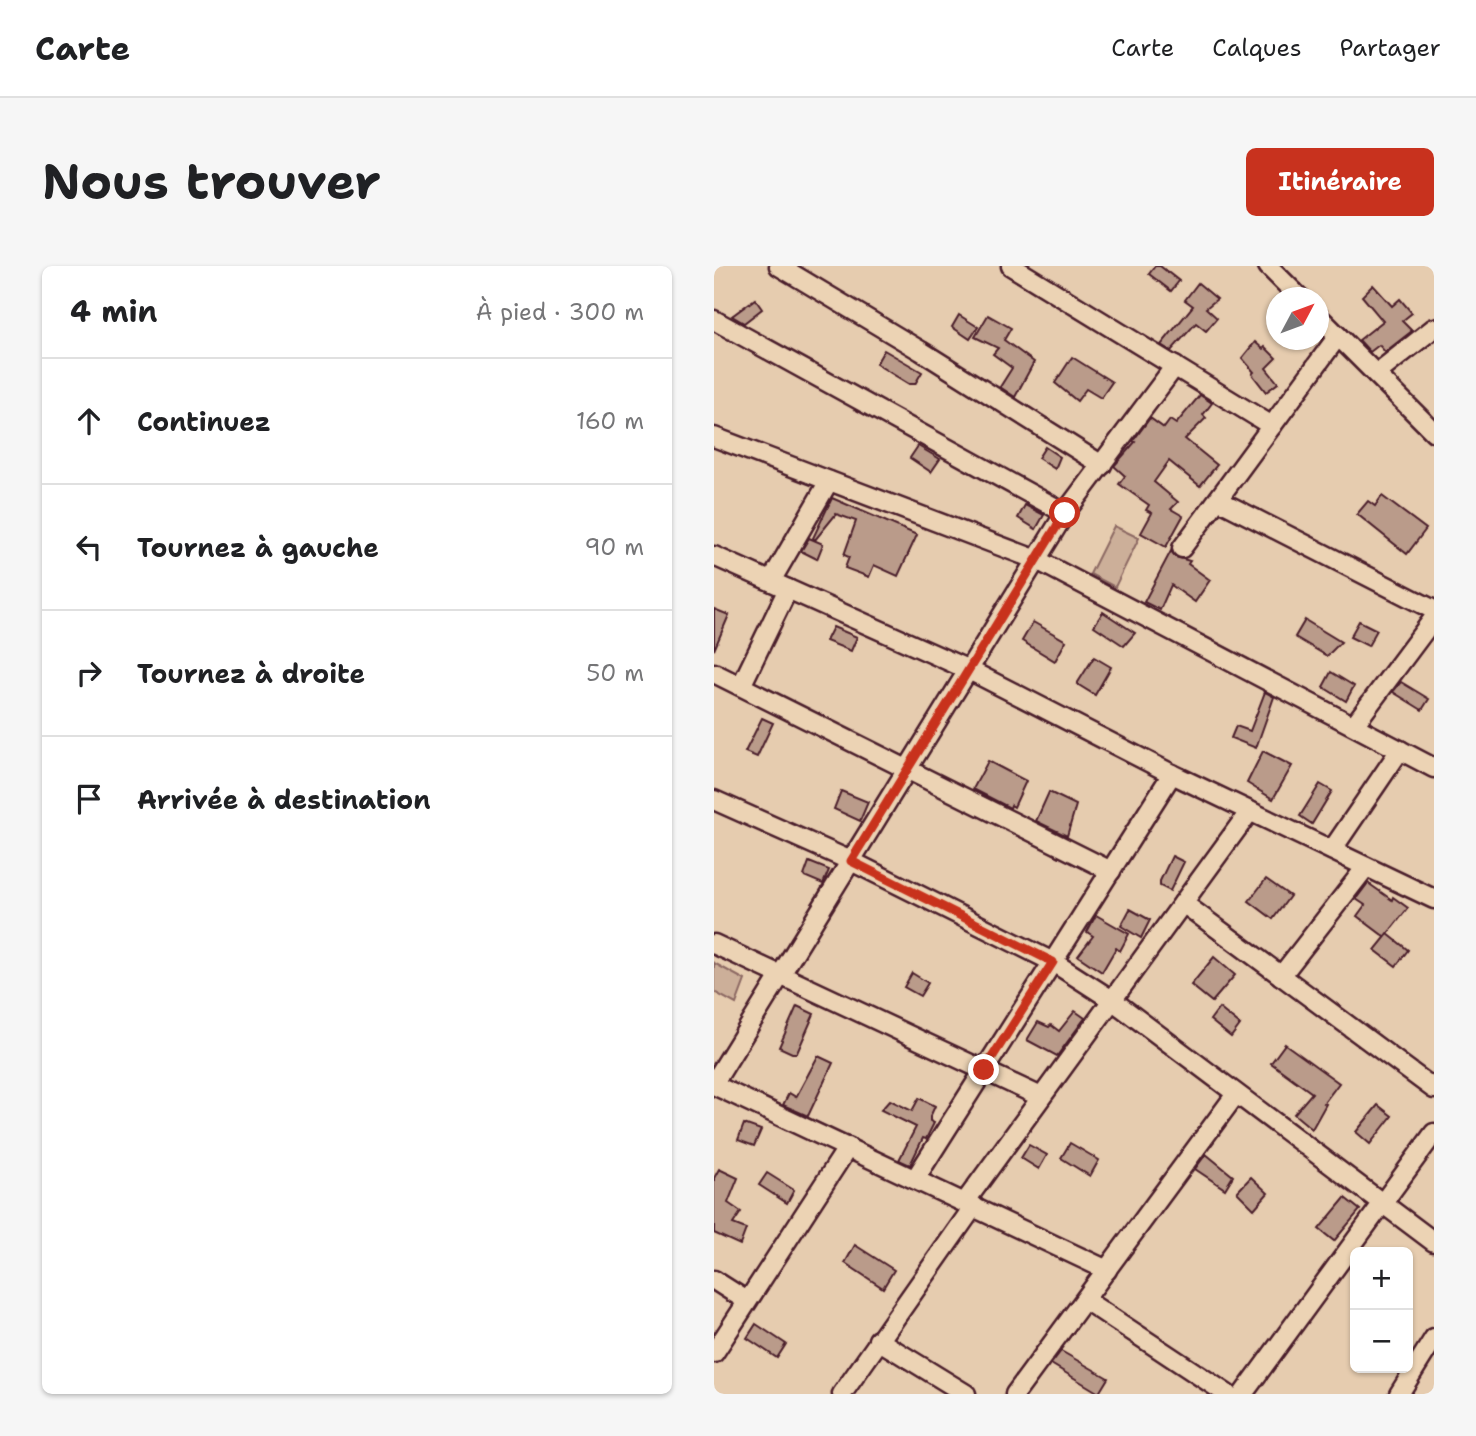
<!DOCTYPE html>
<html lang="fr">
<head>
<meta charset="utf-8">
<style>
	:root { --surface:#fff; --page:#f6f6f6; --text:#202124; --muted:#757577; --line:#e0e0e0; --accent:#c8321e }
	body { margin:0; font-family:"Shantell Sans",sans-serif; background:var(--page); color:var(--text) }
	.controls { position:absolute; right:21px; bottom:21px; display:grid; overflow:hidden; border-radius:10px; box-shadow:0 2px 5px #0004 }
	.controls button { width:63px; height:63px; display:grid; place-items:center; padding:0; border:0; border-bottom:2px solid var(--line); background:var(--surface); color:var(--text); font:35px sans-serif }
	.compass { position:absolute; left:552px; top:21px; width:63px; height:63px; border-radius:50%; background:var(--surface); box-shadow:0 2px 5px #0004; rotate:49deg }
	.stop { position:absolute; width:21px; height:21px; margin:-16px; border:5px solid #c8321e; border-radius:50%; background:#fff }
	.stop.end { background:#c8321e; border-color:#fff; box-shadow:0 2px 7px #0008 }
	.list { margin:0; padding:0; list-style:none }
	h2 { display:flex; justify-content:space-between; align-items:center; height:91px; margin:0; padding:0 28px; font-size:30px }
	h2 small { font-size:23px; font-weight:400; color:var(--muted) }
	.list li { display:grid; grid-template-columns:46px 1fr auto; gap:21px; align-items:center; box-sizing:border-box; height:126px; padding:0 28px; border-top:2px solid var(--line) }
	.list b { display:block; font-size:26px; white-space:nowrap }
	.list em { font-size:23px; font-style:normal; color:var(--muted) }
	.icon { flex:none; width:38px; height:38px; fill:none; stroke:currentColor; stroke-width:2; stroke-linecap:round; stroke-linejoin:round }
	.map { position:relative; flex:none; width:720px; height:1128px; overflow:hidden; border-radius:10px }
	header { display:flex; align-items:center; gap:42px; box-sizing:border-box; height:98px; padding:0 35px; background:var(--surface); border-bottom:2px solid var(--line) }
	header strong { font-size:33px }
	nav { display:flex; gap:38px; margin-inline-start:auto; font-size:24px }
	.intro { display:flex; align-items:center; justify-content:space-between; box-sizing:border-box; height:168px; padding:0 42px }
	h1 { margin:0; font-size:49px }
	.button { padding:18px 32px; border-radius:10px; background:var(--accent); color:#fff; font-size:24px; font-weight:700 }
	main { display:flex; gap:42px; padding:0 42px }
	aside { flex:1; background:var(--surface); border-radius:10px; box-shadow:0 2px 5px #0004 }
	.map>svg:first-child { display:block }
	.green { fill:#ccaf99; stroke:#8b6762; stroke-width:2 }
	.building { fill:#ba9b8a; stroke:#4a1f2b; stroke-width:2 }
	.lines { fill:none; stroke-linecap:round; stroke-linejoin:round }
	.minor-casing { stroke:#4a1f2b; stroke-width:23 }
	.minor { stroke:#ecd3b4; stroke-width:18 }
	.route { stroke:#c8321e; stroke-width:9 }
</style>
</head>
<body>
<header>
<strong>Carte</strong>
<nav><a>Carte</a><a>Calques</a><a>Partager</a></nav>
</header>
<div class="intro"><h1>Nous trouver</h1><a class="button">Itinéraire</a></div>
<main>
<aside>
<h2>4 min<small>À pied · 300 m</small></h2>
<ul class="list">
<li><svg class="icon" aria-label="ahead" viewBox="0 0 24 24"><path d="M12 20V5M6 11l6-6 6 6"/></svg><div><b>Continuez</b></div><em>160 m</em></li>
<li><svg class="icon" aria-label="left" viewBox="0 0 24 24"><path d="M17 20v-9H6M10 6l-5 5 5 5"/></svg><div><b>Tournez à gauche</b></div><em>90 m</em></li>
<li><svg class="icon" aria-label="right" viewBox="0 0 24 24"><path d="M7 20v-9h11M14 6l5 5-5 5"/></svg><div><b>Tournez à droite</b></div><em>50 m</em></li>
<li><svg class="icon" aria-label="arrive" viewBox="0 0 24 24"><path d="M6 21V4h12l-3 4 3 4H6"/></svg><div><b>Arrivée à destination</b></div></li>
</ul>
</aside>
<div class="map">
<svg width="720" height="1128" viewBox="0 0 720 1128">
	<rect width="100%" height="100%" fill="#e6ccaf"/>
	<filter id="ink" filterUnits="userSpaceOnUse"><feTurbulence type="fractalNoise" baseFrequency=".0143" numOctaves="2"/><feDisplacementMap in="SourceGraphic" scale="14" xChannelSelector="R" yChannelSelector="G"/><feConvolveMatrix kernelMatrix="1 2 1 2 8 2 1 2 1" color-interpolation-filters="sRGB"/></filter>
	<g filter="url(#ink)">
		<!-- green -->
		<g class="green">
			<path d="M 400,260 L 425,272 L 401,321 L 376,308 Z"/>
			<path d="M 0,697 L 31,714 L 22,738 L 0,726 Z"/>
		</g>
		<!-- building -->
		<g class="building">
			<path d="M 441,0 L 446,0 L 465,15 L 457,25 L 435,8 Z"/>
			<path d="M 484,17 L 503,33 L 492,42 L 503,52 L 492,65 L 482,57 L 457,85 L 447,79 L 479,40 L 471,34 Z"/>
			<path d="M 659,19 L 678,40 L 686,33 L 698,47 L 688,55 L 698,65 L 671,86 L 665,79 L 656,86 L 645,74 L 669,55 L 648,30 Z"/>
			<path d="M 41,33 L 48,43 L 30,57 L 18,50 Z"/>
			<path d="M 245,49 L 264,61 L 256,73 L 238,61 Z"/>
			<path d="M 274,49 L 297,62 L 290,74 L 320,96 L 301,131 L 286,121 L 298,102 L 279,88 L 284,82 L 261,71 Z"/>
			<path d="M 541,76 L 549,83 L 551,81 L 562,92 L 552,102 L 564,117 L 552,126 L 538,108 L 540,106 L 528,92 Z"/>
			<path d="M 170,84 L 208,106 L 201,118 L 195,118 L 162,98 Z"/>
			<path d="M 358,91 L 398,116 L 387,132 L 372,123 L 363,135 L 341,117 Z"/>
			<path d="M 486,129 L 498,137 L 489,149 L 492,152 L 471,173 L 503,199 L 486,220 L 455,195 L 440,216 L 464,236 L 457,243 L 469,250 L 452,281 L 427,267 L 438,247 L 432,244 L 435,239 L 405,218 L 411,210 L 400,200 L 421,176 L 419,175 L 436,152 L 450,162 L 456,154 L 462,158 Z"/>
			<path d="M 204,180 L 226,193 L 217,206 L 196,192 Z"/>
			<path d="M 331,181 L 346,191 L 341,203 L 324,192 Z"/>
			<path d="M 668,230 L 712,263 L 693,288 L 643,248 L 654,235 L 661,240 Z"/>
			<path d="M 118,232 L 203,269 L 184,310 L 160,299 L 155,311 L 131,302 L 135,291 L 130,289 L 142,255 L 122,248 L 101,274 L 99,272 Z"/>
			<path d="M 311,239 L 330,249 L 322,263 L 304,252 Z"/>
			<path d="M 95,272 L 109,278 L 103,293 L 87,285 Z"/>
			<path d="M 457,285 L 462,291 L 476,295 L 474,298 L 496,314 L 481,336 L 457,319 L 446,344 L 430,336 Z"/>
			<path d="M 0,343 L 15,349 L 0,384 Z"/>
			<path d="M 389,346 L 421,367 L 410,380 L 380,360 Z"/>
			<path d="M 591,354 L 627,376 L 613,390 L 581,371 Z"/>
			<path d="M 645,355 L 663,364 L 654,380 L 636,371 Z"/>
			<path d="M 319,356 L 352,375 L 341,395 L 308,375 Z"/>
			<path d="M 119,361 L 143,371 L 137,385 L 112,375 Z"/>
			<path d="M 380,391 L 397,401 L 381,429 L 363,418 Z"/>
			<path d="M 617,406 L 640,420 L 632,435 L 609,421 Z"/>
			<path d="M 687,416 L 715,433 L 708,444 L 679,426 Z"/>
			<path d="M 551,426 L 560,431 L 542,482 L 517,472 L 522,460 L 536,465 Z"/>
			<path d="M 48,452 L 59,457 L 43,491 L 31,486 Z"/>
			<path d="M 549,485 L 578,500 L 559,533 L 533,517 Z"/>
			<path d="M 274,495 L 312,515 L 300,541 L 297,539 L 296,542 L 259,523 Z"/>
			<path d="M 606,518 L 618,525 L 598,558 L 586,550 Z"/>
			<path d="M 127,525 L 154,536 L 146,555 L 120,543 Z"/>
			<path d="M 335,526 L 362,539 L 353,570 L 322,555 Z"/>
			<path d="M 458,590 L 470,596 L 456,625 L 446,620 L 446,615 Z"/>
			<path d="M 95,596 L 115,604 L 109,618 L 90,610 Z"/>
			<path d="M 552,613 L 576,630 L 559,653 L 535,635 Z"/>
			<path d="M 654,617 L 678,634 L 679,631 L 694,642 L 671,671 L 643,650 L 651,639 L 642,633 Z"/>
			<path d="M 416,643 L 436,654 L 427,672 L 407,660 Z"/>
			<path d="M 382,649 L 415,668 L 406,685 L 402,682 L 388,706 L 364,690 L 379,670 L 373,666 Z"/>
			<path d="M 674,668 L 694,684 L 682,700 L 661,684 Z"/>
			<path d="M 500,691 L 521,709 L 498,736 L 477,719 Z"/>
			<path d="M 198,707 L 214,717 L 206,730 L 190,721 Z"/>
			<path d="M 83,740 L 100,748 L 83,787 L 78,787 L 65,781 Z"/>
			<path d="M 505,742 L 526,759 L 517,771 L 496,754 Z"/>
			<path d="M 361,745 L 371,752 L 343,790 L 313,774 L 324,756 L 335,761 L 337,759 L 345,765 Z"/>
			<path d="M 571,778 L 625,817 L 610,837 L 612,838 L 598,863 L 580,848 L 598,827 L 557,797 Z"/>
			<path d="M 104,790 L 119,797 L 94,850 L 69,839 L 75,827 L 82,831 Z"/>
			<path d="M 205,832 L 221,840 L 216,851 L 216,855 L 220,857 L 212,873 L 209,872 L 196,899 L 185,894 L 202,861 L 167,844 L 176,834 L 198,845 Z"/>
			<path d="M 664,839 L 678,850 L 656,878 L 642,866 Z"/>
			<path d="M 30,858 L 47,864 L 40,880 L 24,874 Z"/>
			<path d="M 356,877 L 385,894 L 376,910 L 347,892 Z"/>
			<path d="M 315,879 L 333,889 L 325,903 L 307,892 Z"/>
			<path d="M 492,888 L 519,910 L 511,923 L 481,903 Z"/>
			<path d="M 5,903 L 24,912 L 14,937 L 27,946 L 19,958 L 32,963 L 26,979 L 0,967 L 0,912 Z"/>
			<path d="M 53,907 L 80,924 L 73,937 L 45,919 Z"/>
			<path d="M 537,911 L 554,927 L 540,943 L 523,926 Z"/>
			<path d="M 631,932 L 646,944 L 620,975 L 605,963 Z"/>
			<path d="M 141,979 L 180,1004 L 169,1022 L 131,997 Z"/>
			<path d="M 42,1058 L 72,1078 L 63,1092 L 33,1072 Z"/>
			<path d="M 347,1085 L 394,1112 L 385,1127 L 337,1098 Z"/>
		</g>
		<g class="lines">
			<!-- minor casing -->
			<g class="minor-casing">
				<g id="minor">
					<path d="M 65,0 L 207,85 L 388,199"/>
					<path d="M 297,0 L 558,160"/>
					<path d="M 554,0 L 586,32"/>
					<path d="M 604,50 L 720,166"/>
					<path d="M 0,54 L 351,247"/>
					<path d="M 662,108 L 720,62"/>
					<path d="M 0,171 L 323,294 L 720,502"/>
					<path d="M 504,234 L 720,344"/>
					<path d="M 468,282 L 624,70"/>
					<path d="M 0,290 L 255,404 L 458,508 L 720,633"/>
					<path d="M 57,315 L 115,215"/>
					<path d="M 0,407 L 397,605"/>
					<path d="M 27,420 L 74,323"/>
					<path d="M 640,459 L 720,352"/>
					<path d="M 0,534 L 137,595 L 339,696 L 398,734 L 720,976"/>
					<path d="M 618,584 L 686,484"/>
					<path d="M 469,637 L 720,823"/>
					<path d="M 0,678 L 327,831"/>
					<path d="M 567,710 L 652,601"/>
					<path d="M 0,817 L 351,247 L 461,100"/>
					<path d="M 0,819 L 393,1004"/>
					<path d="M 201,913 L 458,508"/>
					<path d="M 251,936 L 536,545"/>
					<path d="M 0,1014 L 33,1035"/>
					<path d="M 371,1034 L 513,1128"/>
					<path d="M 164,1074 L 252,1128"/>
					<path d="M 0,1087 L 134,881"/>
					<path d="M 128,1128 L 260,940"/>
					<path d="M 301,1128 L 522,828"/>
					<path d="M 529,1128 L 720,867"/>
					<path d="M 685,1128 L 720,1072"/>
				</g>
			</g>
			<!-- minor -->
			<use href="#minor" class="minor"/>
		</g>
	</g>
	<g class="lines" filter="url(#ink)">
		<!-- route -->
		<path class="route" d="M 270,804 L 339,696 L 137,595 L 351,247"/>
	</g>
</svg>
<div class="controls">
<button>+</button>
<button>−</button>
</div>
<svg class="compass" viewBox="-18 -18 36 36"><path d="M0-13l5 13h-10z" fill="#e53935"/><path d="M0 13l5-13h-10z" fill="#757577"/></svg>
<div class="stop" style="left:351px;top:247px"></div>
<div class="stop end" style="left:270px;top:804px"></div>
</div>
</main>
</body>
</html>
